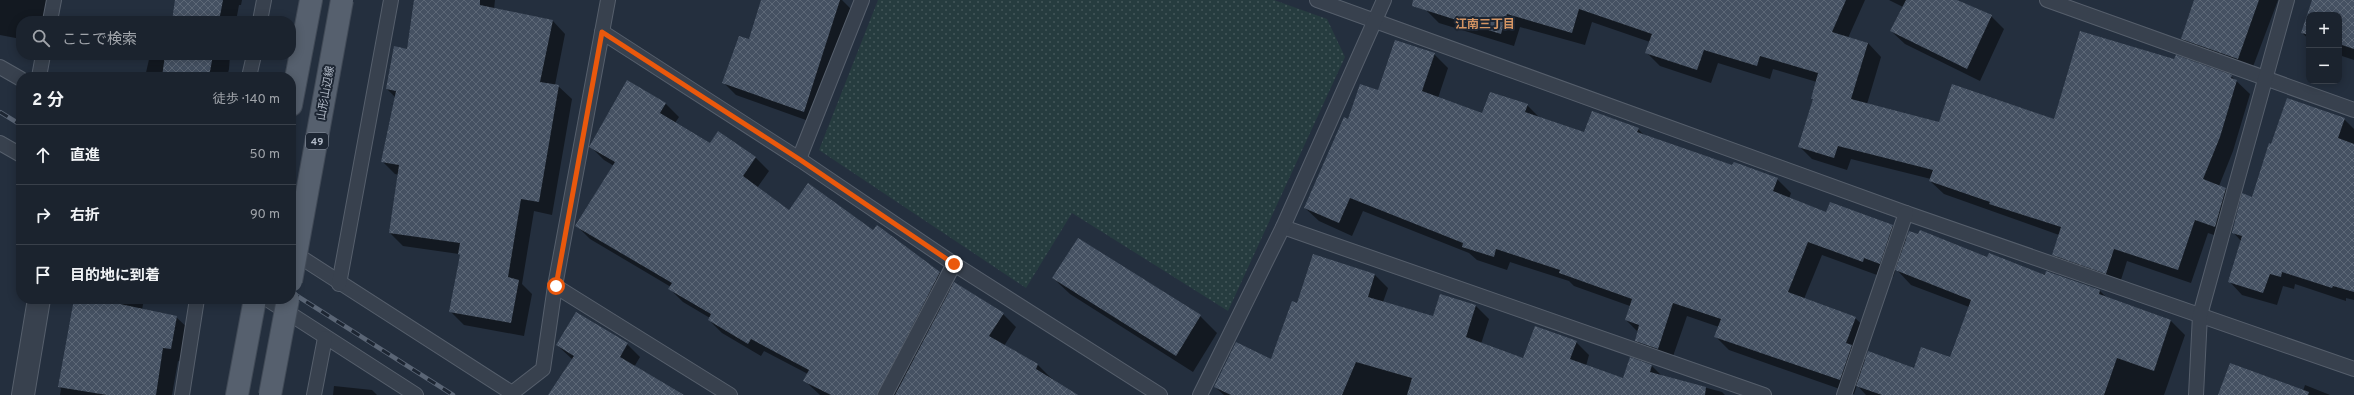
<!DOCTYPE html>
<html lang="ja">
<head>
<meta charset="utf-8">
<style>
	:root { --surface:#1b232e; --page:#242b36; --text:#f1f3f6; --muted:#a0a4aa; --line:#39404a }
	body { margin:0; font-family:Overpass,"Noto Sans JP",sans-serif; background:var(--page); color:var(--text) }
	.controls { position:absolute; right:12px; top:12px; display:grid; overflow:hidden; border-radius:8px; box-shadow:0 2px 10px #0003 }
	.controls button { width:36px; height:36px; display:grid; place-items:center; padding:0; border:0; border-bottom:1px solid var(--line); background:var(--surface); color:var(--text); font:20px sans-serif }
	.stop { position:absolute; width:12px; height:12px; margin:-9px; border:3px solid #ea580c; border-radius:50%; background:#fff }
	.stop.end { background:#ea580c; border-color:#fff; box-shadow:0 1px 4px #0008 }
	.list { margin:0; padding:0; list-style:none }
	h2 { display:flex; justify-content:space-between; align-items:center; height:52px; margin:0; padding:0 16px; font-size:17px }
	h2 small { font-size:13px; font-weight:400; color:var(--muted) }
	.list li { display:grid; grid-template-columns:26px 1fr auto; gap:12px; align-items:center; box-sizing:border-box; height:60px; padding:0 16px; border-top:1px solid var(--line) }
	.list b { display:block; font-size:15px; white-space:nowrap }
	.list em { font-size:13px; font-style:normal; color:var(--muted) }
	.icon { flex:none; width:22px; height:22px; fill:none; stroke:currentColor; stroke-width:2; stroke-linecap:round; stroke-linejoin:round }
	.map { position:relative; flex:none; width:2354px; height:395px; overflow:hidden }
	.search { position:absolute; background:var(--surface); box-shadow:0 2px 10px #0003; left:16px; top:16px; width:280px; height:44px; display:flex; align-items:center; gap:10px; box-sizing:border-box; padding:0 14px; border-radius:16px; color:var(--muted); font-size:15px }
	.panel { position:absolute; background:var(--surface); box-shadow:0 2px 10px #0003; left:16px; top:72px; width:280px; height:232px; border-radius:16px }
	.map>svg:first-child { display:block }
	.park { fill:url(#park-dots) }
	.shadow { fill:#0007; fill-rule:evenodd }
	.building { fill:url(#building-cross-hatch) }
	.lines { fill:none; stroke-linecap:round; stroke-linejoin:round }
	.service-casing { stroke:#565f6c; stroke-width:16 }
	.minor-casing { stroke:#565f6c; stroke-width:24 }
	.primary-casing { stroke:#414a57; stroke-width:24 }
	.service { stroke:#38414e; stroke-width:14 }
	.minor { stroke:#38414e; stroke-width:22 }
	.primary { stroke:#56606e; stroke-width:22 }
	.rail-casing { stroke:#5a6575; stroke-width:4.5 }
	.rail { stroke:#1d2633; stroke-width:3; stroke-dasharray:9; stroke-linecap:butt }
	.primary-bridge-casing { stroke:#414a57; stroke-width:24; stroke-linecap:butt }
	.primary-bridge { stroke:#56606e; stroke-width:22 }
	.route { stroke:#ea580c; stroke-width:5 }
	.labels { text-anchor:middle; stroke-width:4; stroke-linejoin:round; paint-order:stroke }
	.shield { fill:#1d2633; stroke:#878f9c; stroke-width:1 }
	.shield-label { font-size:10px; font-weight:bold; fill:#b4bcc9 }
	.street-label { font-size:11px; fill:#b4bcc9; stroke:#1d2633 }
	.neighbourhood-label { font-size:12px; font-weight:bold; fill:#d59563; stroke:#1d2633 }
</style>
</head>
<body>
<div class="map">
<svg width="2354" height="395" viewBox="0 0 2354 395">
	<defs>
		<pattern id="park-dots" width="8" height="8" patternUnits="userSpaceOnUse"><rect width="8" height="8" fill="#263c3f"/><path d="M2 2h.1M6 6h.1" fill="none" stroke="#435659" stroke-width="1.8" stroke-linecap="round"/></pattern>
		<pattern id="building-cross-hatch" width="8" height="8" patternUnits="userSpaceOnUse"><rect width="8" height="8" fill="#455162"/><path d="M0 0l8 8M0 8l8-8" fill="none" stroke="#5d6877"/></pattern>
	</defs>
	<rect width="100%" height="100%" fill="#242f3e"/>
	<!-- park -->
	<path class="park" d="M 878,0 L 1274,0 L 1327,19 L 1345,57 L 1228,311 L 1072,213 L 1026,288 L 819,150 Z"/>
	<!-- shadow -->
	<g class="shadow">
		<path d="M 0,0 L 50,0 L 46,21 L 21,21 L 21,39 L 0,35 Z"/>
		<path d="M 176,0 L 242,0 L 241,5 L 239,5 L 236,21 L 173,21 Z"/>
		<path d="M 415,0 L 495,0 L 494,9 L 552,20 L 565,34 L 555,85 L 558,86 L 572,99 L 552,215 L 534,211 L 522,284 L 532,294 L 524,336 L 464,325 L 451,312 L 461,256 L 459,254 L 403,246 L 390,233 L 399,175 L 395,174 L 382,161 L 396,98 L 387,89 L 407,50 Z"/>
		<path d="M 763,0 L 842,0 L 854,12 L 817,124 L 736,95 L 723,82 L 750,41 Z"/>
		<path d="M 1430,0 L 1865,0 L 1848,38 L 1868,43 L 1881,57 L 1867,104 L 1939,123 L 2055,121 L 2231,76 L 2250,94 L 2233,151 L 2219,186 L 2226,189 L 2239,202 L 2229,240 L 2208,233 L 2191,283 L 2127,261 L 2119,286 L 2066,268 L 2053,254 L 2059,235 L 1944,194 L 1930,181 L 1931,179 L 1851,159 L 1847,170 L 1812,159 L 1799,146 L 1814,100 L 1812,98 L 1817,82 L 1773,69 L 1770,79 L 1718,63 L 1711,83 L 1660,66 L 1646,52 L 1650,42 L 1592,22 L 1585,45 L 1520,27 L 1514,46 L 1439,23 L 1426,10 Z"/>
		<path d="M 1889,0 L 1956,0 L 1991,16 L 2004,29 L 1980,81 L 1905,44 L 1891,31 L 1903,7 Z"/>
		<path d="M 2195,0 L 2278,0 L 2251,72 L 2195,52 L 2182,39 Z"/>
		<path d="M 2313,0 L 2354,0 L 2354,60 L 2339,55 L 2339,15 L 2309,15 L 2309,39 L 2302,33 Z"/>
		<path d="M 1434,54 L 1448,68 L 1438,98 L 1483,114 L 1527,105 L 1541,119 L 1585,134 L 1638,129 L 1644,135 L 1733,167 L 1777,179 L 1791,193 L 1789,199 L 1827,214 L 1892,226 L 1907,240 L 1988,258 L 2100,291 L 2108,299 L 2171,321 L 2185,335 L 2164,395 L 1866,395 L 1857,385 L 1854,394 L 1729,350 L 1715,336 L 1719,327 L 1687,316 L 1671,362 L 1649,354 L 1636,341 L 1638,332 L 1626,320 L 1630,306 L 1574,286 L 1569,281 L 1510,262 L 1507,270 L 1477,260 L 1469,253 L 1363,211 L 1352,236 L 1319,221 L 1305,208 L 1348,120 L 1379,91 ZM 1822,255 L 1877,275 L 1878,271 L 1893,277 L 1896,269 L 1911,285 L 1969,307 L 1951,358 L 1914,369 L 1866,361 L 1860,355 L 1869,331 L 1855,318 L 1804,299 Z"/>
		<path d="M 150,55 L 230,55 L 229,69 L 227,77 L 145,77 Z"/>
		<path d="M 666,104 L 679,117 L 675,123 L 710,145 L 756,158 L 769,171 L 757,188 L 789,211 L 873,231 L 940,273 L 953,286 L 1003,314 L 1016,327 L 1004,346 L 1038,365 L 1051,378 L 1074,395 L 820,395 L 805,381 L 808,374 L 764,351 L 761,356 L 722,333 L 709,320 L 710,318 L 683,302 L 670,289 L 671,287 L 590,239 L 577,226 L 614,166 L 604,160 L 591,147 Z"/>
		<path d="M 2344,119 L 2354,129 L 2354,300 L 2346,298 L 2346,301 L 2295,284 L 2294,289 L 2283,286 L 2277,305 L 2242,295 L 2229,281 L 2241,241 L 2233,232 L 2253,198 Z"/>
		<path d="M 1375,275 L 1388,288 L 1383,302 L 1434,317 L 1476,306 L 1489,319 L 1481,344 L 1523,360 L 1576,342 L 1589,355 L 1586,366 L 1624,379 L 1652,366 L 1662,376 L 1722,392 L 1725,395 L 1224,395 L 1215,387 L 1272,360 L 1298,305 Z"/>
		<path d="M 1053,278 L 1200,316 L 1217,333 L 1193,372 L 1070,294 Z"/>
		<path d="M 75,299 L 144,299 L 142,310 L 176,317 L 191,331 L 185,363 L 178,361 L 172,395 L 60,395 L 61,389 L 59,386 Z"/>
		<path d="M 627,344 L 640,357 L 634,367 L 678,395 L 554,395 L 573,360 L 557,345 Z"/>
		<path d="M 2305,385 L 2330,395 L 2219,395 L 2303,391 Z"/>
		<path d="M 334,386 L 372,390 L 377,395 L 333,395 Z"/>
	</g>
	<!-- building -->
	<g class="building">
		<path d="M 175,0 L 223,0 L 219,21 L 172,21 Z"/>
		<path d="M 414,0 L 480,0 L 480,5 L 553,20 L 540,82 L 559,85 L 539,202 L 521,199 L 508,277 L 519,280 L 511,323 L 449,312 L 460,255 L 458,254 L 460,243 L 389,233 L 399,165 L 381,162 L 396,91 L 386,89 L 394,46 L 407,49 Z"/>
		<path d="M 761,0 L 840,0 L 804,112 L 722,83 L 739,36 L 749,39 Z"/>
		<path d="M 1413,0 L 1846,0 L 1832,32 L 1868,43 L 1851,99 L 1939,122 L 1952,84 L 2054,119 L 2080,31 L 2174,59 L 2176,55 L 2232,75 L 2231,78 L 2237,80 L 2220,137 L 2203,179 L 2226,188 L 2215,227 L 2195,220 L 2178,270 L 2114,249 L 2106,274 L 2052,255 L 2061,227 L 1989,204 L 1990,202 L 1929,181 L 1933,170 L 1838,146 L 1834,158 L 1798,147 L 1813,99 L 1811,99 L 1818,73 L 1760,56 L 1757,66 L 1704,50 L 1697,70 L 1645,53 L 1652,34 L 1579,9 L 1572,33 L 1507,14 L 1501,34 L 1412,6 Z"/>
		<path d="M 1906,0 L 1957,0 L 1992,15 L 1967,69 L 1890,31 Z"/>
		<path d="M 2194,0 L 2259,0 L 2238,59 L 2181,39 Z"/>
		<path d="M 2312,0 L 2354,0 L 2354,49 L 2339,44 L 2339,15 L 2309,15 L 2309,35 L 2301,33 Z"/>
		<path d="M 1395,40 L 1435,53 L 1422,91 L 1482,113 L 1490,92 L 1528,104 L 1525,112 L 1584,132 L 1592,111 L 1639,128 L 1637,132 L 1732,165 L 1734,162 L 1778,178 L 1773,191 L 1826,212 L 1830,202 L 1893,225 L 1880,264 L 1864,258 L 1863,262 L 1808,242 L 1788,292 L 1856,317 L 1846,343 L 1852,345 L 1840,380 L 1714,337 L 1721,319 L 1673,303 L 1658,349 L 1635,341 L 1639,325 L 1625,320 L 1632,299 L 1559,273 L 1560,270 L 1496,249 L 1494,257 L 1462,247 L 1463,243 L 1350,198 L 1339,223 L 1304,208 L 1344,117 L 1348,119 L 1360,84 L 1378,90 Z"/>
		<path d="M 165,55 L 213,55 L 209,77 L 162,77 Z"/>
		<path d="M 627,80 L 666,103 L 660,113 L 710,143 L 718,131 L 756,157 L 743,176 L 789,210 L 808,183 L 873,230 L 877,225 L 940,272 L 877,395 L 831,395 L 803,381 L 809,370 L 751,339 L 748,344 L 708,320 L 711,314 L 668,289 L 672,283 L 575,226 L 615,162 L 589,147 Z"/>
		<path d="M 2287,98 L 2345,118 L 2338,138 L 2354,144 L 2354,292 L 2333,286 L 2332,288 L 2282,272 L 2281,277 L 2270,274 L 2263,293 L 2228,282 L 2242,236 L 2232,233 L 2242,193 L 2252,197 L 2269,143 L 2271,144 Z"/>
		<path d="M 1920,230 L 1987,257 L 1989,253 L 2045,275 L 2046,271 L 2100,290 L 2099,294 L 2171,320 L 2154,371 L 2117,358 L 2104,395 L 1882,395 L 1856,386 L 1868,351 L 1914,368 L 1921,347 L 1950,357 L 1971,300 L 1895,270 L 1909,231 L 1918,234 Z"/>
		<path d="M 1078,238 L 1201,315 L 1176,356 L 1052,278 Z"/>
		<path d="M 1313,254 L 1375,274 L 1368,297 L 1433,316 L 1440,294 L 1476,305 L 1466,337 L 1523,358 L 1535,326 L 1577,341 L 1570,359 L 1623,378 L 1630,357 L 1652,365 L 1650,372 L 1706,387 L 1705,395 L 1407,395 L 1412,378 L 1356,362 L 1342,395 L 1231,395 L 1214,387 L 1236,342 L 1271,359 L 1292,301 L 1297,303 Z"/>
		<path d="M 954,282 L 1004,313 L 989,336 L 1038,364 L 1036,369 L 1078,395 L 895,395 Z"/>
		<path d="M 74,299 L 89,299 L 120,304 L 177,316 L 171,349 L 163,348 L 156,395 L 107,395 L 58,387 Z"/>
		<path d="M 576,312 L 628,343 L 620,357 L 684,395 L 548,395 L 574,356 L 556,345 Z"/>
		<path d="M 2230,363 L 2309,392 L 2308,395 L 2218,395 Z"/>
	</g>
	<g class="lines">
		<!-- service casing -->
		<g class="service-casing">
			<g id="service">
				<path d="M 1317,0 L 1906,213 L 2354,369"/>
				<path d="M 2047,0 L 2354,110"/>
				<path d="M 50,21 L 54,0"/>
				<path d="M 260,21 L 264,0"/>
				<path d="M 602,32 L 799,159 L 954,264 L 1160,395"/>
				<path d="M 0,67 L 21,79"/>
				<path d="M 39,77 L 43,55"/>
				<path d="M 249,77 L 254,55"/>
				<path d="M 0,143 L 21,155"/>
				<path d="M 799,159 L 862,0"/>
				<path d="M 1283,227 L 1764,395"/>
				<path d="M 291,251 L 512,393 L 543,369 L 555,286 L 608,0"/>
				<path d="M 339,284 L 391,0"/>
				<path d="M 555,286 L 730,395"/>
				<path d="M 267,299 L 416,395"/>
				<path d="M 182,395 L 197,299"/>
				<path d="M 314,395 L 325,338"/>
				<path d="M 885,395 L 954,264"/>
				<path d="M 1200,395 L 1283,227 L 1384,0"/>
				<path d="M 1844,395 L 1906,213"/>
				<path d="M 2196,395 L 2200,315 L 2287,0"/>
			</g>
		</g>
		<!-- minor casing -->
		<g class="minor-casing">
			<path id="minor" d="M 23,395 L 39,299"/>
		</g>
		<!-- primary casing -->
		<g class="primary-casing">
			<g id="primary">
				<path d="M 291,105 L 311,0"/>
				<path d="M 237,395 L 255,299"/>
			</g>
		</g>
		<!-- service -->
		<use href="#service" class="service"/>
		<!-- minor -->
		<use href="#minor" class="minor"/>
		<!-- primary -->
		<use href="#primary" class="primary"/>
		<!-- rail casing -->
		<g class="rail-casing">
			<g id="rail">
				<path d="M 0,112 L 21,125"/>
				<path d="M 291,292 L 453,395"/>
			</g>
		</g>
		<!-- rail -->
		<use href="#rail" class="rail"/>
		<!-- primary-bridge casing -->
		<g class="primary-bridge-casing">
			<g id="primary-bridge">
				<path d="M 291,281 L 342,0"/>
				<path d="M 270,395 L 288,299"/>
			</g>
		</g>
		<!-- primary-bridge -->
		<use href="#primary-bridge" class="primary-bridge"/>
	</g>
	<g class="lines">
		<!-- route -->
		<path class="route" d="M 556,286 L 602,32 L 799,159 L 954,264"/>
	</g>
	<g class="labels">
		<!-- shield labels -->
		<rect class="shield" x="306" y="133" width="22" height="16" rx="3"/>
		<g class="shield-label">
			<text x="317" y="145">49</text>
		</g>
		<!-- street labels -->
		<g class="street-label">
			<text transform="translate(325 93) rotate(-80)" y="4">山形山辺線</text>
		</g>
		<!-- neighbourhood labels -->
		<g class="neighbourhood-label">
			<text x="1485" y="28">江南三丁目</text>
		</g>
	</g>
</svg>
<div class="controls">
<button>+</button>
<button>−</button>
</div>
<div class="stop" style="left:556px;top:286px"></div>
<div class="stop end" style="left:954px;top:264px"></div>
<div class="search"><svg class="icon" aria-label="search" viewBox="0 0 24 24"><circle cx="10" cy="10" r="6"/><path d="M15 15l6 6"/></svg>ここで検索</div>
<section class="panel">
<h2>2 分<small>徒歩 · 140 m</small></h2>
<ul class="list">
<li><svg class="icon" aria-label="ahead" viewBox="0 0 24 24"><path d="M12 20V5M6 11l6-6 6 6"/></svg><div><b>直進</b></div><em>50 m</em></li>
<li><svg class="icon" aria-label="right" viewBox="0 0 24 24"><path d="M7 20v-9h11M14 6l5 5-5 5"/></svg><div><b>右折</b></div><em>90 m</em></li>
<li><svg class="icon" aria-label="arrive" viewBox="0 0 24 24"><path d="M6 21V4h12l-3 4 3 4H6"/></svg><div><b>目的地に到着</b></div></li>
</ul>
</section>
</div>
</body>
</html>
